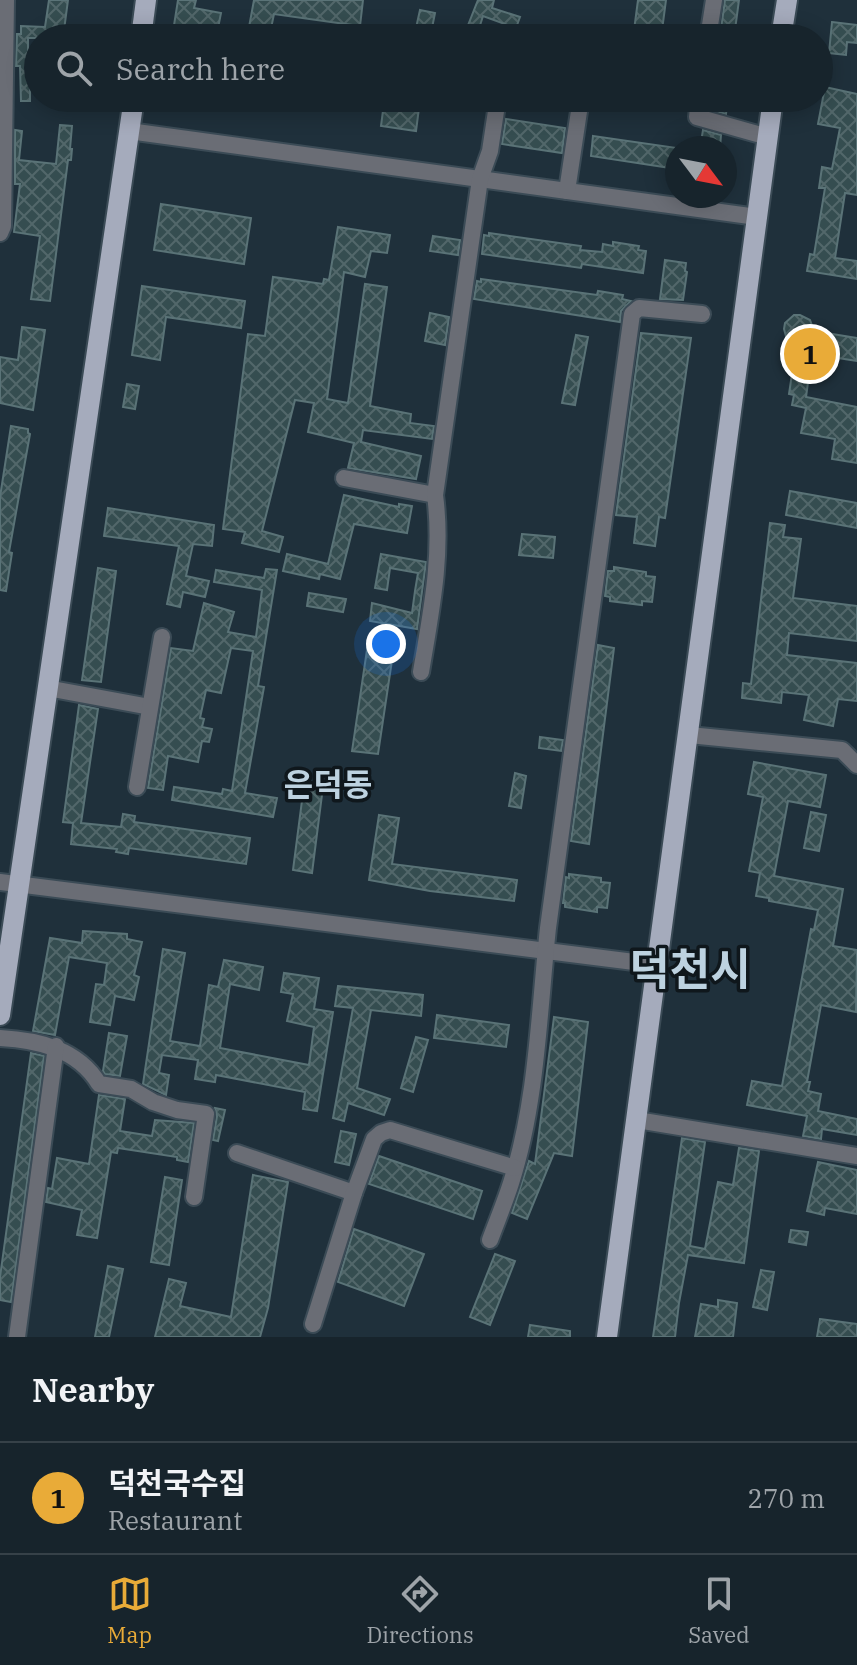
<!DOCTYPE html>
<html lang="en">
<head>
<meta charset="utf-8">
<style>
	:root { --surface:#17242c; --page:#243038; --text:#f1f3f6; --muted:#9ea4a9; --line:#364148; --accent:#e9ab38 }
	body { margin:0; font-family:"IBM Plex Serif","Noto Sans KR",serif; background:var(--page); color:var(--text) }
	.compass { position:absolute; left:665px; top:136px; width:72px; height:72px; border-radius:50%; background:var(--surface); box-shadow:0 4px 20px #0003; rotate:122deg }
	.you { position:absolute; left:386px; top:644px; width:28px; height:28px; margin:-20px; border:6px solid #fff; border-radius:50%; background:#1a73e8; box-shadow:0 0 0 12px #1a73e833 }
	.badge { display:grid; place-items:center; width:52px; height:52px; border-radius:50%; background:var(--accent); color:#111; font-size:26px; font-weight:700 }
	.pin { position:absolute; translate:-50% -50%; border:4px solid #fff; box-shadow:0 2px 8px #0006 }
	.list { margin:0; padding:0; list-style:none }
	h2 { display:flex; justify-content:space-between; align-items:center; height:104px; margin:0; padding:0 32px; font-size:34px }
	h2 small { font-size:26px; font-weight:400; color:var(--muted) }
	.list li { display:grid; grid-template-columns:52px 1fr auto; gap:24px; align-items:center; box-sizing:border-box; height:112px; padding:0 32px; border-top:2px solid var(--line) }
	.list b { display:block; font-size:30px; white-space:nowrap }
	.list p { margin:0; font-size:26px; white-space:nowrap; color:var(--muted) }
	.list em { font-size:26px; font-style:normal; color:var(--muted) }
	.icon { flex:none; width:44px; height:44px; fill:none; stroke:currentColor; stroke-width:2; stroke-linecap:round; stroke-linejoin:round }
	.map { position:relative; flex:none; width:857px; height:1337px; overflow:hidden }
	.search { position:absolute; background:var(--surface); box-shadow:0 4px 20px #0003; left:24px; right:24px; top:24px; height:88px; display:flex; align-items:center; gap:20px; box-sizing:border-box; padding:0 28px; border-radius:44px; color:var(--muted); font-size:30px }
	.sheet { height:216px; background:var(--surface) }
	nav { display:flex; justify-content:space-around; align-items:center; box-sizing:border-box; height:112px; border-top:2px solid var(--line); background:var(--surface); font-size:22px; color:var(--muted) }
	nav a { display:grid; justify-items:center; gap:4px }
	nav .on { color:var(--accent) }
	.map>svg:first-child { display:block }
	.building { fill:url(#building-cross-hatch); stroke:#5a7377; stroke-width:2 }
	.lines { fill:none; stroke-linecap:round; stroke-linejoin:round }
	.minor-casing { stroke:#3b4b56; stroke-width:20 }
	.major-casing { stroke:#3b4b56; stroke-width:24 }
	.minor { stroke:#6a6d75; stroke-width:16 }
	.major { stroke:#a5abbc; stroke-width:20 }
	.labels { text-anchor:middle; stroke-width:7; stroke-linejoin:round; paint-order:stroke }
	.quarter-label { font-size:32px; font-weight:bold; fill:#bdd2e0; stroke:#0f171c }
	.town-label { font-size:44px; font-weight:bold; fill:#bdd2e0; stroke:#0f171c }
</style>
</head>
<body>
<div class="map">
<svg width="857" height="1337" viewBox="0 0 857 1337">
	<defs>
		<pattern id="building-cross-hatch" width="8" height="8" patternUnits="userSpaceOnUse" patternTransform="scale(2)"><rect width="8" height="8" fill="#354d50"/><path d="M0 0l8 8M0 8l8-8" fill="none" stroke="#52676a"/></pattern>
	</defs>
	<rect width="100%" height="100%" fill="#1f303b"/>
	<!-- building -->
	<g class="building">
		<path d="M 49,0 L 68,0 L 63,38 L 28,38 L 28,58 L 35,58 L 36,80 L 30,80 L 30,101 L 21,101 L 20,66 L 16,66 L 17,34 L 21,34 L 21,26 L 45,27 Z"/>
		<path d="M 178,0 L 196,0 L 194,8 L 221,13 L 216,38 L 172,38 Z"/>
		<path d="M 254,0 L 363,0 L 360,26 L 274,14 L 269,38 L 247,38 Z"/>
		<path d="M 478,0 L 494,0 L 492,8 L 520,17 L 516,28 L 483,16 L 476,38 L 463,38 Z"/>
		<path d="M 638,0 L 666,0 L 661,38 L 633,38 Z"/>
		<path d="M 725,0 L 739,0 L 735,30 L 721,29 Z"/>
		<path d="M 420,10 L 435,13 L 430,38 L 414,37 Z"/>
		<path d="M 832,22 L 857,25 L 857,43 L 847,42 L 846,55 L 829,53 Z"/>
		<path d="M 825,87 L 857,94 L 857,195 L 845,193 L 835,258 L 857,261 L 857,279 L 807,271 L 810,254 L 814,255 L 825,188 L 819,188 L 822,167 L 832,169 L 840,128 L 818,124 Z"/>
		<path d="M 710,98 L 728,98 L 726,114 L 709,109 Z"/>
		<path d="M 384,103 L 419,108 L 416,131 L 381,126 Z"/>
		<path d="M 506,119 L 565,128 L 562,153 L 502,144 Z"/>
		<path d="M 60,125 L 72,126 L 70,149 L 72,149 L 71,160 L 68,160 L 50,301 L 31,299 L 40,236 L 14,232 L 20,184 L 15,184 L 15,130 L 22,131 L 19,160 L 56,164 Z"/>
		<path d="M 703,130 L 721,135 L 720,148 L 700,148 Z"/>
		<path d="M 593,136 L 677,148 L 677,169 L 591,156 Z"/>
		<path d="M 161,204 L 251,218 L 244,264 L 154,250 Z"/>
		<path d="M 338,227 L 390,235 L 387,253 L 371,251 L 365,277 L 344,272 L 327,399 L 348,403 L 365,284 L 387,287 L 370,406 L 411,414 L 410,423 L 434,426 L 432,439 L 363,430 L 361,442 L 421,456 L 416,479 L 348,468 L 354,443 L 308,432 L 314,403 L 295,400 L 262,531 L 283,537 L 279,552 L 242,543 L 245,532 L 223,529 L 248,334 L 265,336 L 273,277 L 323,284 L 324,279 L 329,280 Z"/>
		<path d="M 489,233 L 581,246 L 580,250 L 602,252 L 603,244 L 613,246 L 613,242 L 639,246 L 638,250 L 646,251 L 643,273 L 582,264 L 581,268 L 482,254 L 484,235 L 489,236 Z"/>
		<path d="M 433,236 L 460,240 L 458,255 L 430,251 Z"/>
		<path d="M 665,260 L 686,263 L 685,271 L 687,272 L 683,300 L 660,299 Z"/>
		<path d="M 481,279 L 597,295 L 598,291 L 623,295 L 622,299 L 631,301 L 621,311 L 620,322 L 474,299 L 477,281 L 481,282 Z"/>
		<path d="M 142,286 L 245,301 L 241,328 L 166,317 L 160,360 L 132,355 Z"/>
		<path d="M 430,313 L 449,317 L 445,345 L 425,341 Z"/>
		<path d="M 794,315 L 800,315 L 810,320 L 814,331 L 857,338 L 857,361 L 825,356 L 824,362 L 811,361 L 806,397 L 857,407 L 857,463 L 832,459 L 835,439 L 801,433 L 806,408 L 792,405 L 794,395 L 789,394 L 796,347 L 787,340 L 784,329 L 785,323 Z"/>
		<path d="M 22,327 L 45,330 L 33,410 L 0,403 L 0,357 L 18,360 Z"/>
		<path d="M 641,333 L 691,338 L 665,518 L 659,517 L 655,546 L 634,543 L 637,517 L 616,515 Z"/>
		<path d="M 576,335 L 588,337 L 575,405 L 562,403 Z"/>
		<path d="M 127,384 L 139,386 L 135,409 L 123,407 Z"/>
		<path d="M 11,426 L 28,429 L 28,433 L 30,434 L 9,552 L 12,553 L 6,591 L 0,590 L 0,497 Z"/>
		<path d="M 790,491 L 857,503 L 857,528 L 786,515 Z"/>
		<path d="M 344,495 L 399,507 L 399,504 L 412,506 L 407,533 L 354,524 L 340,579 L 320,574 L 319,579 L 283,571 L 287,554 L 328,564 Z"/>
		<path d="M 108,508 L 214,525 L 212,546 L 193,544 L 186,576 L 209,581 L 205,597 L 183,592 L 180,607 L 167,604 L 179,546 L 104,536 Z"/>
		<path d="M 770,523 L 785,525 L 783,537 L 801,539 L 793,598 L 857,606 L 857,641 L 789,633 L 787,655 L 857,663 L 857,701 L 838,699 L 833,726 L 804,720 L 809,695 L 782,692 L 781,703 L 742,698 L 743,683 L 751,684 Z"/>
		<path d="M 522,534 L 555,537 L 553,558 L 519,555 Z"/>
		<path d="M 381,554 L 426,562 L 417,629 L 370,621 L 372,603 L 412,613 L 415,591 L 418,573 L 390,568 L 387,590 L 375,588 Z"/>
		<path d="M 614,567 L 646,572 L 646,576 L 655,577 L 652,602 L 642,601 L 642,605 L 610,601 L 610,597 L 605,596 L 608,571 L 614,571 Z"/>
		<path d="M 98,568 L 116,571 L 101,682 L 82,680 Z"/>
		<path d="M 266,569 L 277,570 L 258,686 L 264,687 L 245,793 L 277,798 L 273,817 L 172,800 L 174,787 L 222,794 L 223,789 L 232,791 L 253,651 L 231,648 L 221,693 L 206,690 L 200,718 L 204,719 L 202,727 L 212,729 L 209,742 L 202,741 L 198,762 L 168,756 L 163,790 L 148,788 L 171,648 L 193,651 L 204,603 L 234,612 L 228,632 L 256,637 L 262,590 L 214,582 L 216,570 L 264,578 Z"/>
		<path d="M 309,593 L 346,599 L 343,612 L 307,606 Z"/>
		<path d="M 368,643 L 394,647 L 378,754 L 352,751 Z"/>
		<path d="M 598,645 L 614,648 L 589,844 L 571,841 Z"/>
		<path d="M 79,705 L 98,709 L 81,823 L 121,827 L 123,814 L 135,816 L 134,822 L 250,838 L 246,864 L 129,848 L 128,854 L 116,852 L 117,849 L 71,844 L 73,823 L 63,822 Z"/>
		<path d="M 540,737 L 563,740 L 561,751 L 539,748 Z"/>
		<path d="M 754,762 L 826,775 L 820,807 L 788,801 L 774,876 L 843,889 L 833,946 L 857,950 L 856,1012 L 821,1005 L 807,1082 L 810,1082 L 808,1091 L 821,1094 L 818,1111 L 857,1119 L 857,1135 L 822,1129 L 821,1139 L 803,1136 L 807,1116 L 747,1105 L 752,1081 L 782,1086 L 811,929 L 814,930 L 818,910 L 769,901 L 769,898 L 756,896 L 760,873 L 749,871 L 763,797 L 748,794 Z"/>
		<path d="M 515,773 L 526,776 L 521,808 L 509,806 Z"/>
		<path d="M 304,785 L 323,787 L 312,873 L 293,870 Z"/>
		<path d="M 811,812 L 826,815 L 819,851 L 804,848 Z"/>
		<path d="M 379,815 L 399,818 L 392,864 L 517,880 L 514,901 L 430,891 L 369,880 Z"/>
		<path d="M 569,874 L 601,878 L 601,882 L 610,883 L 607,908 L 597,907 L 597,912 L 565,907 L 565,903 L 563,903 L 566,877 L 569,878 Z"/>
		<path d="M 83,931 L 127,934 L 127,939 L 142,942 L 134,975 L 139,977 L 134,1000 L 115,996 L 110,1025 L 90,1022 L 96,984 L 104,985 L 107,963 L 69,957 L 55,1035 L 33,1031 L 50,938 L 82,943 Z"/>
		<path d="M 163,949 L 185,953 L 170,1041 L 200,1046 L 209,985 L 218,987 L 224,960 L 263,967 L 259,990 L 230,984 L 220,1048 L 309,1065 L 314,1027 L 287,1021 L 293,994 L 281,992 L 284,973 L 319,978 L 314,1009 L 333,1012 L 317,1111 L 303,1109 L 305,1092 L 216,1075 L 215,1082 L 195,1079 L 198,1060 L 162,1055 L 159,1073 L 169,1075 L 166,1095 L 143,1084 Z"/>
		<path d="M 338,986 L 423,995 L 421,1016 L 371,1010 L 357,1088 L 390,1099 L 384,1115 L 348,1103 L 344,1121 L 333,1118 L 353,1008 L 335,1006 Z"/>
		<path d="M 437,1015 L 509,1025 L 506,1047 L 434,1038 Z"/>
		<path d="M 554,1017 L 588,1022 L 572,1156 L 554,1153 L 527,1219 L 512,1213 L 529,1161 L 535,1164 Z"/>
		<path d="M 109,1033 L 127,1036 L 120,1076 L 105,1074 L 103,1071 Z"/>
		<path d="M 416,1037 L 428,1040 L 413,1092 L 401,1088 Z"/>
		<path d="M 31,1053 L 44,1056 L 11,1302 L 0,1300 L 0,1277 Z"/>
		<path d="M 99,1095 L 125,1099 L 120,1131 L 152,1136 L 155,1120 L 194,1123 L 188,1162 L 177,1160 L 177,1157 L 118,1148 L 117,1153 L 111,1152 L 97,1238 L 77,1235 L 82,1210 L 46,1202 L 48,1188 L 52,1189 L 57,1158 L 89,1164 Z"/>
		<path d="M 215,1108 L 225,1110 L 218,1141 L 213,1140 L 217,1116 Z"/>
		<path d="M 341,1131 L 356,1134 L 349,1165 L 335,1162 Z"/>
		<path d="M 682,1138 L 705,1142 L 690,1246 L 705,1249 L 718,1182 L 733,1185 L 739,1148 L 759,1151 L 744,1263 L 688,1255 L 679,1303 L 675,1337 L 653,1337 Z"/>
		<path d="M 379,1156 L 482,1191 L 473,1219 L 369,1184 Z"/>
		<path d="M 818,1162 L 857,1170 L 857,1214 L 825,1208 L 824,1215 L 807,1211 Z"/>
		<path d="M 253,1175 L 288,1182 L 268,1308 L 260,1337 L 155,1337 L 169,1279 L 186,1283 L 180,1306 L 231,1317 Z"/>
		<path d="M 165,1177 L 182,1180 L 169,1265 L 151,1262 Z"/>
		<path d="M 354,1229 L 424,1254 L 404,1306 L 338,1282 Z"/>
		<path d="M 791,1230 L 808,1232 L 806,1245 L 789,1242 Z"/>
		<path d="M 495,1254 L 515,1261 L 490,1325 L 470,1317 Z"/>
		<path d="M 108,1266 L 123,1269 L 109,1337 L 95,1337 Z"/>
		<path d="M 761,1270 L 774,1272 L 767,1310 L 753,1307 Z"/>
		<path d="M 718,1300 L 737,1303 L 733,1337 L 695,1337 L 701,1304 L 718,1307 Z"/>
		<path d="M 820,1319 L 857,1324 L 857,1337 L 817,1337 Z"/>
		<path d="M 530,1325 L 570,1331 L 570,1337 L 528,1337 Z"/>
	</g>
	<g class="lines">
		<!-- minor casing -->
		<g class="minor-casing">
			<g id="minor">
				<path d="M 708,38 L 714,0"/>
				<path d="M 699,98 L 697,117 L 768,137"/>
				<path d="M 129,131 L 757,217"/>
				<path d="M 567,191 L 581,98"/>
				<path d="M 0,233 L 3,226 L 6,0"/>
				<path d="M 344,478 L 435,495"/>
				<path d="M 421,672 C 431,612 443,555 435,495 L 480,179 L 490,151 L 498,98"/>
				<path d="M 47,688 L 150,707"/>
				<path d="M 689,735 L 842,750 L 857,765"/>
				<path d="M 137,787 L 162,637"/>
				<path d="M 0,882 L 658,965"/>
				<path d="M 0,1038 C 38,1040 78,1049 99,1084 L 131,1089 L 153,1102 L 177,1110 L 206,1114 L 194,1197"/>
				<path d="M 637,1120 L 857,1156"/>
				<path d="M 237,1153 L 354,1193"/>
				<path d="M 490,1240 C 497,1221 505,1202 511,1183 C 537,1102 539,1012 548,928 L 632,314 L 639,308 L 702,314"/>
				<path d="M 313,1324 L 354,1193 L 374,1139 L 381,1133 L 390,1130 L 515,1168"/>
				<path d="M 17,1337 L 56,1046"/>
			</g>
		</g>
		<!-- major casing -->
		<g class="major-casing">
			<g id="major">
				<path d="M 141,38 L 146,0"/>
				<path d="M 781,38 L 787,0"/>
				<path d="M 0,1015 L 134,98"/>
				<path d="M 607,1337 L 773,98"/>
			</g>
		</g>
		<!-- minor -->
		<use href="#minor" class="minor"/>
		<!-- major -->
		<use href="#major" class="major"/>
	</g>
	<g class="labels">
		<!-- quarter labels -->
		<g class="quarter-label">
			<text x="328" y="796">은덕동</text>
		</g>
		<!-- town labels -->
		<g class="town-label">
			<text x="690" y="985">덕천시</text>
		</g>
	</g>
</svg>
<svg class="compass" viewBox="-18 -18 36 36"><path d="M0-13l5 13h-10z" fill="#e53935"/><path d="M0 13l5-13h-10z" fill="#9ea4a9"/></svg>
<div class="you"></div>
<div class="pin badge" style="left:810px;top:354px">1</div>
<div class="search"><svg class="icon" aria-label="search" viewBox="0 0 24 24"><circle cx="10" cy="10" r="6"/><path d="M15 15l6 6"/></svg>Search here</div>
</div>
<section class="sheet">
<h2>Nearby<small></small></h2>
<ul class="list">
<li><span class="badge">1</span><div><b>덕천국수집</b><p>Restaurant</p></div><em>270 m</em></li>
</ul>
</section>
<nav>
<a class="on"><svg class="icon" aria-label="map" viewBox="0 0 24 24"><path d="M3 6l6-2 6 2 6-2v14l-6 2-6-2-6 2zM9 4v14M15 6v14"/></svg>Map</a>
<a><svg class="icon" aria-label="directions" viewBox="0 0 24 24"><path d="M12 3l9 9-9 9-9-9zM9 14v-3h6M13 9l2 2-2 2"/></svg>Directions</a>
<a><svg class="icon" aria-label="saved" viewBox="0 0 24 24"><path d="M7 4h10v16l-5-4-5 4z"/></svg>Saved</a>
</nav>
</body>
</html>
